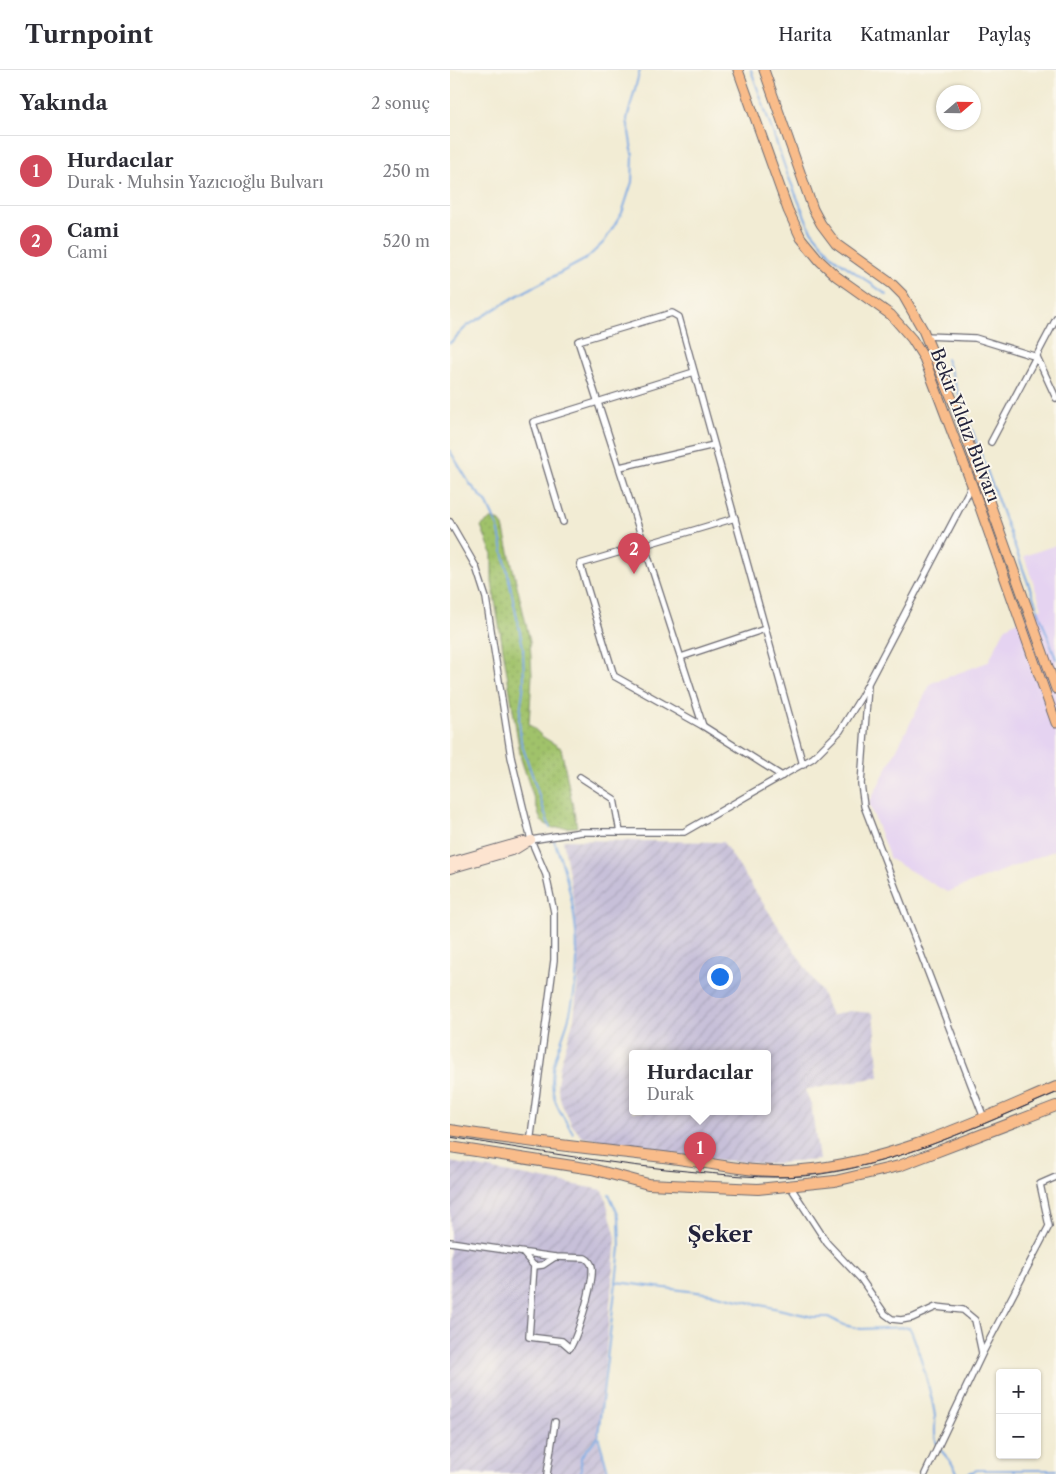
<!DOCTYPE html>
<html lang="tr">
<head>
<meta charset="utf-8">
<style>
	:root { --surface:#fff; --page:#f7f7f7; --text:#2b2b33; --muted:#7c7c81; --line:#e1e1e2; --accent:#d1495b }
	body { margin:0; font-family:"Libre Caslon Text",serif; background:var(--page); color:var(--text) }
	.controls { position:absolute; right:15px; bottom:15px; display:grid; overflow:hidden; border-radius:5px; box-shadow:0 1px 4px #0004 }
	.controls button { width:45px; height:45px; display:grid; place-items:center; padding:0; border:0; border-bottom:1px solid var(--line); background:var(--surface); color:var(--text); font:25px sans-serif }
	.compass { position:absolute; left:486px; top:15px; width:45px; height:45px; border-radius:50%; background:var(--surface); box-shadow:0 1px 4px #0004; rotate:70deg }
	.you { position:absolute; left:269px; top:906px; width:18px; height:18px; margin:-12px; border:4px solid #fff; border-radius:50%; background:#1a73e8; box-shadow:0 0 0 8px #1a73e833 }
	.badge { display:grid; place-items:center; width:32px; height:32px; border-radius:50%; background:var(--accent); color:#fff; font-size:16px; font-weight:700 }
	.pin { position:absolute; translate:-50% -41px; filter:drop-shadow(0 1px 2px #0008) }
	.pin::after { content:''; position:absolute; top:26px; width:18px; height:15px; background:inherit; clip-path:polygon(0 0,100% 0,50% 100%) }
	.popup { position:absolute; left:179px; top:980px; width:142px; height:65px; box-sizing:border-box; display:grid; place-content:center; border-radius:5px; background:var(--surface); filter:drop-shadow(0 1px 4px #0005); font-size:16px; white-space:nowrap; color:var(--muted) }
	.popup b { font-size:19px; color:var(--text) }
	.popup::after { content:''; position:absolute; left:50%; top:100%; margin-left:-10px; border:10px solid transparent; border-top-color:var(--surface) }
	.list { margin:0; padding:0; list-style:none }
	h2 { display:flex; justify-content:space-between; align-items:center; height:65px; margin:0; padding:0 20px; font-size:21px }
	h2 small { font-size:16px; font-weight:400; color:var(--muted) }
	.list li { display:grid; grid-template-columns:32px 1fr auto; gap:15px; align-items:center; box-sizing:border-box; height:70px; padding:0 20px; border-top:1px solid var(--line) }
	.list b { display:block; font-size:19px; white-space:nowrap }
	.list p { margin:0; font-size:16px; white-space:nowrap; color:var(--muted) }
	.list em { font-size:16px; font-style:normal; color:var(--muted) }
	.map { position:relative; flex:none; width:606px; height:1404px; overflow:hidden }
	header { display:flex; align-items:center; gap:30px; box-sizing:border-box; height:70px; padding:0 25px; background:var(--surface); border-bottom:1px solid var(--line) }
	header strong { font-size:24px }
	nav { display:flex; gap:28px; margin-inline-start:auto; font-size:18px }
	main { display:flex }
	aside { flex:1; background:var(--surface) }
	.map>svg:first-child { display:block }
	.built { fill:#e5d3f1 }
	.industrial { fill:url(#industrial-furrows); fill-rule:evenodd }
	.grass { fill:url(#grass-dots); stroke:#617253 }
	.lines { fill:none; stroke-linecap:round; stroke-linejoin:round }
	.stream { stroke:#79a8e3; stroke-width:2 }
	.street-casing { stroke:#6b6971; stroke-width:8 }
	.secondary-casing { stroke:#6b6971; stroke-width:10 }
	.primary-casing { stroke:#6b6971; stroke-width:11 }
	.highway-casing { stroke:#6b6971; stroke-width:12 }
	.street { stroke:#fff; stroke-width:5.5 }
	.secondary { stroke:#fde4d0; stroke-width:8 }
	.primary { stroke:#f9bc8a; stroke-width:9 }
	.highway { stroke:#f9bc8a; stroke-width:10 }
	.tram { stroke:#22223b; stroke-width:1 }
	.labels { text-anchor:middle; stroke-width:4; stroke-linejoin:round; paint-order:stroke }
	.street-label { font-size:18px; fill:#22223b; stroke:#fbf7ec }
	.district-label { font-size:22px; font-weight:bold; fill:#22223b; stroke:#fbf7ec }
</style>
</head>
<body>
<header>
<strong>Turnpoint</strong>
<nav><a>Harita</a><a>Katmanlar</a><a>Paylaş</a></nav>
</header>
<main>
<aside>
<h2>Yakında<small>2 sonuç</small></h2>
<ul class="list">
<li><span class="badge">1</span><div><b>Hurdacılar</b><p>Durak · Muhsin Yazıcıoğlu Bulvarı</p></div><em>250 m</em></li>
<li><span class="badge">2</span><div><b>Cami</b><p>Cami</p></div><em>520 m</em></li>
</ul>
</aside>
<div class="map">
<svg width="606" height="1404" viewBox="0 0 606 1404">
	<defs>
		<pattern id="industrial-furrows" width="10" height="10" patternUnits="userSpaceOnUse" patternTransform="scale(1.25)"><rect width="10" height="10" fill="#c7c0d9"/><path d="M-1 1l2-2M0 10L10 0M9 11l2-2" fill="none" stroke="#aba5bb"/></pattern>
		<pattern id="grass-dots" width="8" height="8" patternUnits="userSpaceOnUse" patternTransform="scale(1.25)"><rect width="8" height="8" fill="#a0c26b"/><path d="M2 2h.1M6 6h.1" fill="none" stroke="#8aa65e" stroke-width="1.8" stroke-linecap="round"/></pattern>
	</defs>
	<rect width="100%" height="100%" fill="#fbf7ec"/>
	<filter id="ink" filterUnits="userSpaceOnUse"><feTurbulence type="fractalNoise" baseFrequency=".02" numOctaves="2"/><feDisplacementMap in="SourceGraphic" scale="10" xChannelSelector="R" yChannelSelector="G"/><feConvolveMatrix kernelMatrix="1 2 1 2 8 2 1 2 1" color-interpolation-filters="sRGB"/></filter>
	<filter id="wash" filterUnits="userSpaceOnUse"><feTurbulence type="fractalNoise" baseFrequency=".0096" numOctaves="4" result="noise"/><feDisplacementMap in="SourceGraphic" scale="20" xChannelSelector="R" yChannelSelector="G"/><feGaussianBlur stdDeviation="1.12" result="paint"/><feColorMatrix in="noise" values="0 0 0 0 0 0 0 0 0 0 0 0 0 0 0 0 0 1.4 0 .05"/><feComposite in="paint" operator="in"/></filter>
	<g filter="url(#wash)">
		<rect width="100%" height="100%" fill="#f2ecd4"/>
		<!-- built -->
		<path class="built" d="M 606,475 L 606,780 L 497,822 L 440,789 L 419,733 L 481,613 L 538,592 L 556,557 L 592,538 L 574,486 Z"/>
		<!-- industrial -->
		<g class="industrial">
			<path d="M 113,770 L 273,772 L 372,923 L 381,946 L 399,941 L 423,943 L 429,1007 L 355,1020 L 361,1034 L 369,1090 L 316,1094 L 246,1088 L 132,1067 L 122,1055 L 112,1035 L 107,1015 L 110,995 L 124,949 L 128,908 L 125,840 ZM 182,984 L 318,984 L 318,1042 L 182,1042 Z"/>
			<path d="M 0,1092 L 153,1120 L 166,1167 L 148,1371 L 159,1404 L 0,1404 Z"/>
		</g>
		<!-- grass -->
		<path class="grass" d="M 41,449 L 48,450 L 53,456 L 80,571 L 82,605 L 79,654 L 93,667 L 111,678 L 127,757 L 102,758 L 91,751 L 71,689 L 42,512 L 42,484 L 31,456 Z"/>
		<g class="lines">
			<!-- stream -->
			<g class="stream">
				<path d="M 301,0 L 337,103 L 360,159 L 383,187 L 437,225"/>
				<path d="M 0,273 L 17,256 L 63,228 L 136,189 L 154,172 L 172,143 L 182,112 L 183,87 L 177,49 L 190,0"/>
				<path d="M 496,289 L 606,589"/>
				<path d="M 0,381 L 20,414 L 37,433 L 48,457 L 73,577 L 74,613 L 69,650 L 71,672 L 100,758"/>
				<path d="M 103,768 C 121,813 130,860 126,909 C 124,926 121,944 115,960 C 107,984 97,1004 105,1030 C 109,1042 117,1053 123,1063"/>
				<path d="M 166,1212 L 263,1224 L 363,1247 L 378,1247 L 394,1255 L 411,1259 L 459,1257 C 466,1267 484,1334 485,1347 C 486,1357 483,1364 487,1374"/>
				<path d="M 148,1366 L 159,1404"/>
				<path d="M 489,1378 L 501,1392 L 508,1404"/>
				<path d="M 131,1404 L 131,1387 L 148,1366 L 170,1178 L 169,1147 L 159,1124"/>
				<path d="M 517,1404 L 527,1400 L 606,1400"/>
			</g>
		</g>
	</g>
	<g filter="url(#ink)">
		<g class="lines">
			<!-- street casing -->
			<g class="street-casing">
				<g id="street">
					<path d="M 475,266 L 525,268 L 587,287 L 606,328"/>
					<path d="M 541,372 L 606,249"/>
					<path d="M 170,397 L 264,375"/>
					<path d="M 285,448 L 130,494 L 164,606 L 253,656 L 332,706"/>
					<path d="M 0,452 L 26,497 L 36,528 L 61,687 L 81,770 L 96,805 L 104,842 L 104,890 L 80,1073"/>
					<path d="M 113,452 L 83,352 L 244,302"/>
					<path d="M 231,587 L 315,559"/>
					<path d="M 418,616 L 411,714 L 414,736 L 534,1048"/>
					<path d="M 253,656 L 128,271 L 222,243 L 229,247 L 353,695"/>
					<path d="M 130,707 L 164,729 L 170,762"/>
					<path d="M 81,770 L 131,762 L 234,762 L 363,688 L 390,661 L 411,627 L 522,415"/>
					<path d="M 340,1116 L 377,1173 L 411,1209 L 435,1244 L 442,1249 L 451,1250 L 462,1248 L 486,1237 L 513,1240 L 525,1250 L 532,1283"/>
					<path d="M 0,1172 L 105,1187 L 135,1188 C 139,1190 141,1192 142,1197 C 144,1212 128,1265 120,1278 L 112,1271 L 79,1267 L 84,1196 L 73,1183"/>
					<path d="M 84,1196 L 93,1195 L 105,1187"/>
					<path d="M 97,1404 L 105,1352"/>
					<path d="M 475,1404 L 532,1284 L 599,1156 L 590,1114 L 606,1107"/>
				</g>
			</g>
			<!-- secondary casing -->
			<g class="secondary-casing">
				<g id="secondary">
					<path d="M 0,792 L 74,771"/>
					<path d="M 0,799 L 65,780 L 81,770"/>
				</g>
			</g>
			<!-- primary casing -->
			<g class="primary-casing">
				<g id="primary">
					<path d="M 288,0 L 338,140 L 351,168 L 370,191 L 386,206 L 441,245 L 462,269 L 474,288 L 522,415 L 606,653"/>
					<path d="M 314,0 L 363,139 L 371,154 L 386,174 L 442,214 L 453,225 L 473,260 L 507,341 L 606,619"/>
				</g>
			</g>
			<!-- highway casing -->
			<g class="highway-casing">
				<g id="highway">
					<path d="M 0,1060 C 74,1072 147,1079 221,1088 C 265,1093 307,1105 352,1100 C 442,1092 524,1052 606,1017"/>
					<path d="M 0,1077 L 142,1099 L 198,1114 L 308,1119 L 385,1111 L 449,1096 L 606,1036"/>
				</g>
			</g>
			<!-- street -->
			<use href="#street" class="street"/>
			<!-- secondary -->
			<use href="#secondary" class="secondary"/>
			<!-- primary -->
			<use href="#primary" class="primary"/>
			<!-- highway -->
			<use href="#highway" class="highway"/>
			<!-- tram -->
			<path class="tram" d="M 0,1067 C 82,1080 164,1095 247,1102 C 288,1106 329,1110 371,1104 C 454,1092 530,1055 606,1023"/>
		</g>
	</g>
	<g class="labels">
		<!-- street labels -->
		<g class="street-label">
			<text transform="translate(515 355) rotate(69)" y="6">Bekir Yıldız Bulvarı</text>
		</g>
		<!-- district labels -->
		<g class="district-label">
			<text x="270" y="1172">Şeker</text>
		</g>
	</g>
</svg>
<div class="controls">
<button>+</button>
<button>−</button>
</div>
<svg class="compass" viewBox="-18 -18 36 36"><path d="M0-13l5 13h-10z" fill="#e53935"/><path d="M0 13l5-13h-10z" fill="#7c7c81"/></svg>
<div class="you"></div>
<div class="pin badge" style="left:250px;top:1103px">1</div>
<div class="popup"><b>Hurdacılar</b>Durak</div>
<div class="pin badge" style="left:184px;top:504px">2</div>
</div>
</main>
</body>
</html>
